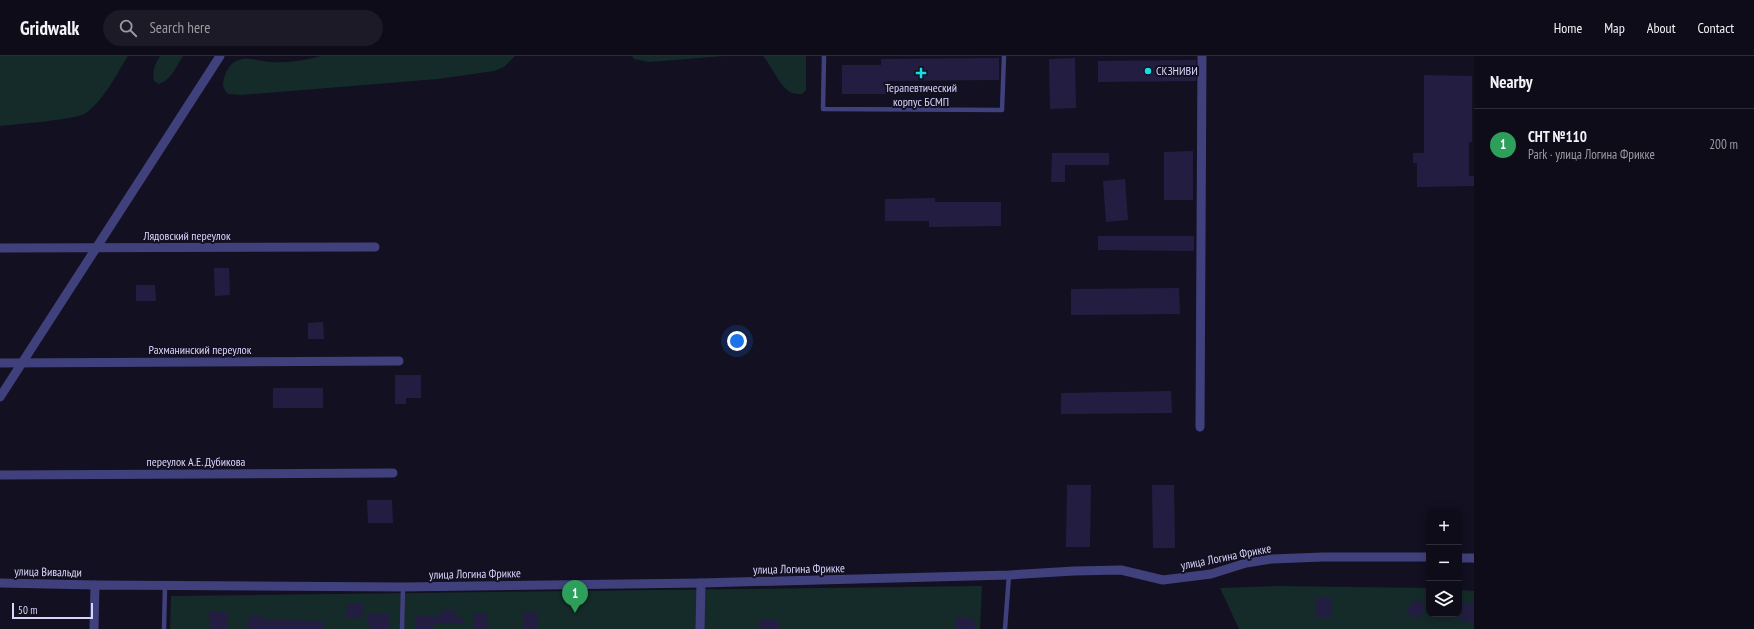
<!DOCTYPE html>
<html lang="en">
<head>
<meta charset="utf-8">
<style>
	:root { --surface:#0e0c19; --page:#1c1a26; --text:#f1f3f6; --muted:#9b9ba2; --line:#2e2c38; --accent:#ea580c }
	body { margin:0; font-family:"PT Sans Narrow",sans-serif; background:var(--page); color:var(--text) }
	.controls { position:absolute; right:12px; bottom:12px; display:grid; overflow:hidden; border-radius:8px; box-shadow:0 2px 10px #0003 }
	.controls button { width:36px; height:36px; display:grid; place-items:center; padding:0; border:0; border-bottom:1px solid var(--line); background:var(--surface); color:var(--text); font:20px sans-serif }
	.scale { position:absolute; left:12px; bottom:10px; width:81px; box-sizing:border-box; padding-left:4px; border:2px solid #d7d5fb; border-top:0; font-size:11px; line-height:14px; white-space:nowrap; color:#d7d5fb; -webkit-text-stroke:3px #121021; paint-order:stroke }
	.you { position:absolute; left:737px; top:285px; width:14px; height:14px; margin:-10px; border:3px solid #fff; border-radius:50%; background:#1a73e8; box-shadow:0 0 0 6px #1a73e833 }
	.badge { display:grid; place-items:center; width:26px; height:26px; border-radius:50%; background:var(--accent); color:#fff; font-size:13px; font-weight:700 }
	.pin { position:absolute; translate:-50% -33px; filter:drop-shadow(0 1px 2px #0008) }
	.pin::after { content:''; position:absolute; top:21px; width:14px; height:12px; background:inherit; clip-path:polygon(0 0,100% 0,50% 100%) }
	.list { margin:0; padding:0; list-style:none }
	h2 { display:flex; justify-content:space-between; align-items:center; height:52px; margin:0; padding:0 16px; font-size:17px }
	h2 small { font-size:13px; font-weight:400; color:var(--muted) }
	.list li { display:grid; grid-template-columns:26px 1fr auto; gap:12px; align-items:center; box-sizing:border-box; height:72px; padding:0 16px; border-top:1px solid var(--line) }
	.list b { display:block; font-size:15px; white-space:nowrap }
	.list p { margin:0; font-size:13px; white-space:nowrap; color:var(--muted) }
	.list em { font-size:13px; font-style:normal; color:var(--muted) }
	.icon { flex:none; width:22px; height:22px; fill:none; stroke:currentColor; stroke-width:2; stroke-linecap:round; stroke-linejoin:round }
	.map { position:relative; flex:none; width:1474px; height:573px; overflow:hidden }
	header { display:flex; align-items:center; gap:24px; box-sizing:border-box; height:56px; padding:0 20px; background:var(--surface); border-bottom:1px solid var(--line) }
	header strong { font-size:19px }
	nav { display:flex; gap:22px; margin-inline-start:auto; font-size:14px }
	.search { width:280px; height:36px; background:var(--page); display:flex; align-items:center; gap:10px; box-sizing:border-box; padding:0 14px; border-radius:22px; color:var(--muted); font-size:15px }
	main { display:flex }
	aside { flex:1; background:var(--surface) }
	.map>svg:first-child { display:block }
	.green { fill:#142b29 }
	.building { fill:#231e41 }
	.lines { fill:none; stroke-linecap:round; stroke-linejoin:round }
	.service { stroke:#40417c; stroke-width:4.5 }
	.minor { stroke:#40417c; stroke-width:9 }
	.poi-dot { fill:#17dde5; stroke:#121021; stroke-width:1.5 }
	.labels { text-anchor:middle; stroke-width:4; stroke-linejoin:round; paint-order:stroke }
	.poi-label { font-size:12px; fill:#d7d5fb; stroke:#121021; text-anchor:start }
	.street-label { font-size:12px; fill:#d7d5fb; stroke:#121021 }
</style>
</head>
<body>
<header>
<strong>Gridwalk</strong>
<div class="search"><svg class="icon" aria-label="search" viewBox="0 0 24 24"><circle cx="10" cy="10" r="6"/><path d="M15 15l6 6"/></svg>Search here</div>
<nav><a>Home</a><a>Map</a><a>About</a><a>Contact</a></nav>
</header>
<main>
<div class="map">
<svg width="1474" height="573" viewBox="0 0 1474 573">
	<rect width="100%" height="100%" fill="#121021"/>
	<!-- green -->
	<g class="green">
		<path d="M 0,0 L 128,0 C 116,19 104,44 86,57 C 75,64 16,68 0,70 Z"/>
		<path d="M 160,0 L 183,0 C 176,11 171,24 159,28 L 154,25 C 152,15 155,8 160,0 Z"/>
		<path d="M 320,0 L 515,0 L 504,11 L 494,15 L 438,23 L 241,39 L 228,38 C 223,33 222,29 224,22 C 226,15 230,8 236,5 C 246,0 260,5 270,6 C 286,7 305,5 320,0 Z"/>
		<path d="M 632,0 L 724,0 L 649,6 L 634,3 Z"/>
		<path d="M 763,0 L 806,0 L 806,34 L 802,38 C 799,38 795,38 792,37 C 780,32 772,10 763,0 Z"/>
		<path d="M 982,530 L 980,573 L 170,573 L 171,540 Z"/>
		<path d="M 1278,530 L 1429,532 L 1429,558 L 1459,558 L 1459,534 L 1474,535 L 1474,573 L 1239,573 L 1220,532 Z"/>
	</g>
	<!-- building -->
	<g class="building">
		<path d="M 999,2 L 999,24 L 888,25 L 888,38 L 842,38 L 842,9 L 881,9 L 881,3 Z"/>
		<path d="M 1075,2 L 1076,52 L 1050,53 L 1049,3 Z"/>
		<path d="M 1196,4 L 1196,25 L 1098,26 L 1098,5 Z"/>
		<path d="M 1424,19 L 1472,20 L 1472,86 L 1469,86 L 1469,120 L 1474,120 L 1474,130 L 1417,131 L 1417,107 L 1413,107 L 1413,97 L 1424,97 Z"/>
		<path d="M 1193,95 L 1193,144 L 1164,144 L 1164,96 Z"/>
		<path d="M 1052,97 L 1109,97 L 1109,109 L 1065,109 L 1065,126 L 1051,126 Z"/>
		<path d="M 1125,123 L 1128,164 L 1106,166 L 1103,125 Z"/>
		<path d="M 935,142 L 935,146 L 1001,146 L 1001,170 L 929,171 L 929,165 L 885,165 L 885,143 Z"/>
		<path d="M 1098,180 L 1194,180 L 1194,195 L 1098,194 Z"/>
		<path d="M 214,212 L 229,212 L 230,239 L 215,240 Z"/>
		<path d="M 136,229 L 155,229 L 156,245 L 136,245 Z"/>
		<path d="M 1179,232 L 1180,258 L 1071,259 L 1071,233 Z"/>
		<path d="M 323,266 L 324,283 L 308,283 L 308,267 Z"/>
		<path d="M 395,319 L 421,319 L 421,342 L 406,342 L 406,348 L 395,348 Z"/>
		<rect x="273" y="332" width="50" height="20"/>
		<path d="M 1171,335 L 1172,357 L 1061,358 L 1061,337 Z"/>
		<path d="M 1067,429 L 1091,429 L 1090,491 L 1066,491 Z"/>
		<path d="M 1152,429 L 1174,429 L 1175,492 L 1153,492 Z"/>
		<path d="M 367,444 L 392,444 L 393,467 L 368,467 Z"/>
		<rect x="1315" y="542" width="16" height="19"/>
		<path d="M 1414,543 L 1426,550 L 1419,563 L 1406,557 Z"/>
		<path d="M 1459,546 L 1474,548 L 1474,566 L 1459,565 Z"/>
		<path d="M 347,547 L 364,547 L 363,562 L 346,562 Z"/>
		<path d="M 441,554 L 456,554 L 456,561 L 463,561 L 463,568 L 434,568 L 434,573 L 415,573 L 416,559 L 441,560 Z"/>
		<rect x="209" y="555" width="19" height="18"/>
		<rect x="523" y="555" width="15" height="18"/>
		<path d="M 474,557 L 488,558 L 487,573 L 473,573 Z"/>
		<path d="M 368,558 L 389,558 L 389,573 L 369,573 Z"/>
		<path d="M 249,559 L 261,560 L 261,563 L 324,565 L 324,573 L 248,573 Z"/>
		<path d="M 956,562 L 974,562 L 975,573 L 956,573 Z"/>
		<path d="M 760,564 L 778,564 L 779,573 L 760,573 Z"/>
	</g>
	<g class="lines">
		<!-- service -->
		<g class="service">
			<path d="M 824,0 L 823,53 L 1002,54 L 1004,0"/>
			<path d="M 164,573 L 165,530"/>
			<path d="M 402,573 L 403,531"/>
			<path d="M 1005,573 L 1009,519"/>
		</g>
		<!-- minor -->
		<g class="minor">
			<path d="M 0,192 L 375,191"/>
			<path d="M 0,307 L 399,305"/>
			<path d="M 0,341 L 220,0"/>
			<path d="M 1200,371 L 1202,0"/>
			<path d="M 0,419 L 393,417"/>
			<path d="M 1459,502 L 1474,502"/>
			<path d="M 0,527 L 95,529"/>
			<path d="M 94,573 L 95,529 L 403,531 L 701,527 L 1009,519 L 1074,515 L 1121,514 L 1163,524 L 1211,518 L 1246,507 L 1272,503 L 1323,501 L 1429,501"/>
			<path d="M 700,573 L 701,527"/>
		</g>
	</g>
	<!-- markers -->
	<g class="poi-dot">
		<circle cx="1148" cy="15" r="4"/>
		<path d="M919 11h4v4h4v4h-4v4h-4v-4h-4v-4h4z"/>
	</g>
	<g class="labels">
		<!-- poi labels -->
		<g class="poi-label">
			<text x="1156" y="19">СКЗНИВИ</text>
			<text x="921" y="36" text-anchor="middle">Терапевтический<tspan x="921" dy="14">корпус БСМП</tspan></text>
		</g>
		<!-- street labels -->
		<g class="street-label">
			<text x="187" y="184">Лядовский переулок</text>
			<text x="200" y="298">Рахманинский переулок</text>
			<text x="196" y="410">переулок А.Е. Дубикова</text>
			<text transform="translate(1226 501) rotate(-11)" y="4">улица Логина Фрикке</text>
			<text transform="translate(799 513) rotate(-1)" y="4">улица Логина Фрикке</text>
			<text transform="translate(48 516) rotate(1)" y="4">улица Вивальди</text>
			<text transform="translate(475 518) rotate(-1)" y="4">улица Логина Фрикке</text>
		</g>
	</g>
</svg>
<div class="controls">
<button>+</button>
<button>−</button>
<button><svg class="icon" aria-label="layers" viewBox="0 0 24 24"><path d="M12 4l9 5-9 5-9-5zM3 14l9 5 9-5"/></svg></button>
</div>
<div class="scale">50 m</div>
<div class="you"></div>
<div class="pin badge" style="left:575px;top:557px;background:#2e9e5b">1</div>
</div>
<aside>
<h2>Nearby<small></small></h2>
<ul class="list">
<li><span class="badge" style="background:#2e9e5b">1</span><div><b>СНТ №110</b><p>Park · улица Логина Фрикке</p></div><em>200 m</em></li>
</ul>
</aside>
</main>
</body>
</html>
